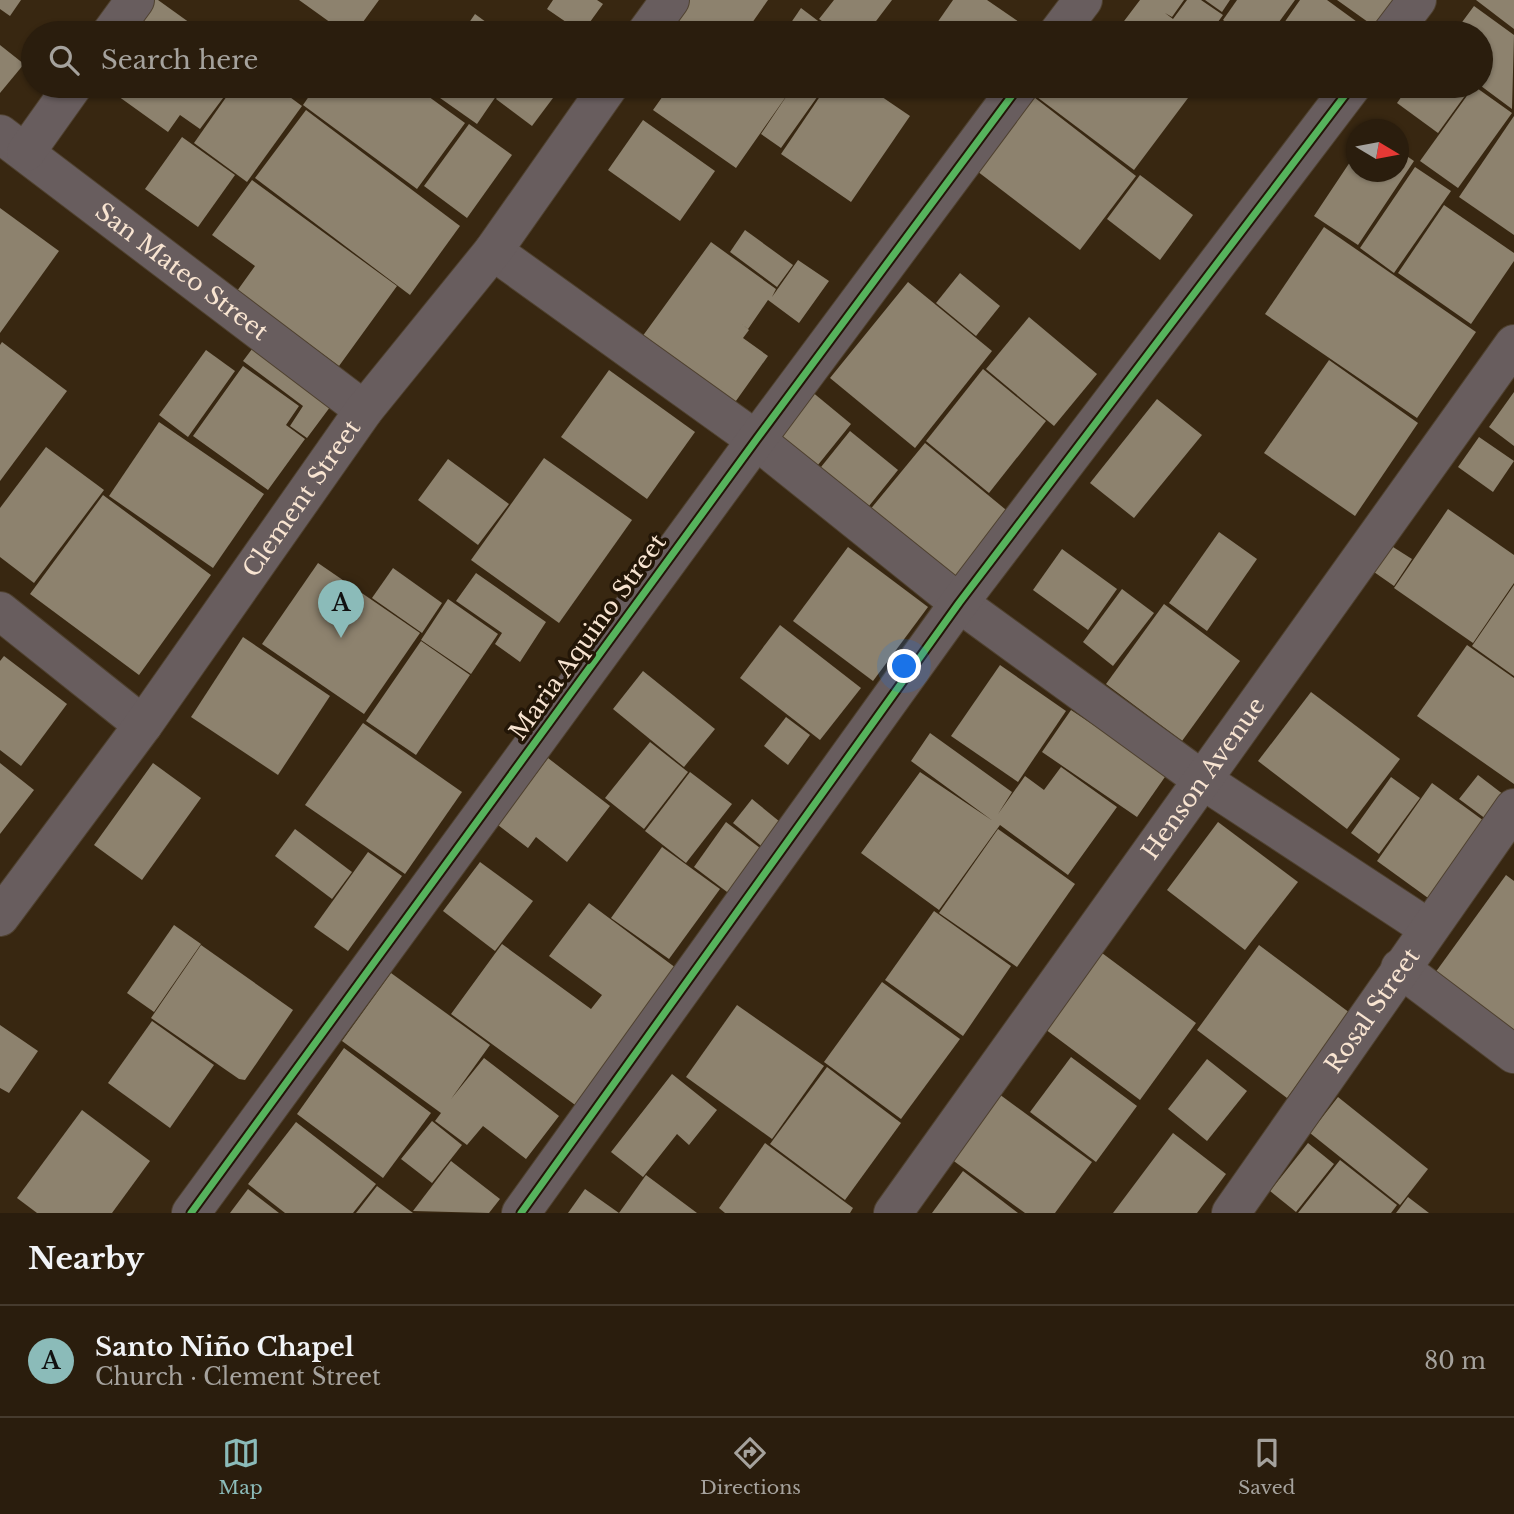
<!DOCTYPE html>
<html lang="en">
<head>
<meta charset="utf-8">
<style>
	:root { --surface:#2a1d0d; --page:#362a1b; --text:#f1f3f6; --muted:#a5a29d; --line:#463b2e; --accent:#8bbbb9 }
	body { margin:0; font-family:"Libre Baskerville",serif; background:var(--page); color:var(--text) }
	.compass { position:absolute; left:1346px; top:119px; width:63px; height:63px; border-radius:50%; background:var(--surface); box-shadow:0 2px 5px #0004; rotate:100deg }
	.you { position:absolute; left:905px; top:667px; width:24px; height:24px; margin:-18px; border:5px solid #fff; border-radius:50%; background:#1a73e8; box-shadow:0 0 0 10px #1a73e833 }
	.badge { display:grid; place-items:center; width:46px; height:46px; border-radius:50%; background:var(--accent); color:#111; font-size:23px; font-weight:700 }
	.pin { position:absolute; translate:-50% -58px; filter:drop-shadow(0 2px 4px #0008) }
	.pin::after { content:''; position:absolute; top:37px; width:24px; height:21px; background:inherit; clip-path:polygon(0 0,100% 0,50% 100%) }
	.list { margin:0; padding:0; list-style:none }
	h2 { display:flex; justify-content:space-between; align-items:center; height:91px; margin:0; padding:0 28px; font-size:30px }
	h2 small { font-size:23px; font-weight:400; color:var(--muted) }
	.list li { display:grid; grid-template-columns:46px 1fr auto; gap:21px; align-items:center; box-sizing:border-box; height:112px; padding:0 28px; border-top:2px solid var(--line) }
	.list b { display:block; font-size:26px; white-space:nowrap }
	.list p { margin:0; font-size:23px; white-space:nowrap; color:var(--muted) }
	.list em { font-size:23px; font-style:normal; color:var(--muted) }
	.icon { flex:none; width:38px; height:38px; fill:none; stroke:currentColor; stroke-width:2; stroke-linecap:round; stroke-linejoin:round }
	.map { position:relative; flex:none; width:1514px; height:1213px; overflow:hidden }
	.search { position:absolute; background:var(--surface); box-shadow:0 2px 5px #0004; left:21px; right:21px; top:21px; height:77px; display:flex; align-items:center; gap:18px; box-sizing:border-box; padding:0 24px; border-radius:38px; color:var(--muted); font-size:26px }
	.sheet { height:203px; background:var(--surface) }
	nav { display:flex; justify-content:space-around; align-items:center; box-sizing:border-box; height:98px; border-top:2px solid var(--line); background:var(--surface); font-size:19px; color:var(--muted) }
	nav a { display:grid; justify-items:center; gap:4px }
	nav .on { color:var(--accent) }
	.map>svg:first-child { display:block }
	.building { fill:#8d826e }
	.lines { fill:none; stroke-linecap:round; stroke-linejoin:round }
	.minor-casing { stroke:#4f412f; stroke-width:40 }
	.minor { stroke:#685d5e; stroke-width:38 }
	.cycleway-casing { stroke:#231607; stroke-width:11 }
	.cycleway { stroke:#56b35d; stroke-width:7 }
	.labels { text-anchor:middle; stroke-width:7; stroke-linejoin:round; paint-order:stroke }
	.street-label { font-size:24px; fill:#f8e4d1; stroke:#231607 }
</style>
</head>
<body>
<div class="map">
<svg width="1514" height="1213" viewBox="0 0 1514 1213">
	<rect width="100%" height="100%" fill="#382711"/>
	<!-- building -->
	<g class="building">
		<path d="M 0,0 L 21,0 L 10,16 L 0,9 Z"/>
		<path d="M 154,0 L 158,0 L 204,33 L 130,33 Z"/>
		<path d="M 299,0 L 379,0 L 355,33 L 345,33 Z"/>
		<path d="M 553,0 L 597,0 L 603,4 L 582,33 L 547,9 Z"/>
		<path d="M 688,0 L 768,0 L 745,33 L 665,33 Z"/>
		<path d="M 834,0 L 892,0 L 867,33 L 839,33 L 819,19 Z"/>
		<path d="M 953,0 L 987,0 L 1019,22 L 1011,33 L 930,33 Z"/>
		<path d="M 1140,0 L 1184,0 L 1172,17 L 1165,13 L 1173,19 L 1187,0 L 1201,0 L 1223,15 L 1210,33 L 1184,33 L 1170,23 L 1162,33 L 1115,33 Z"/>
		<path d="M 1205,0 L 1230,0 L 1222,12 Z"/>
		<path d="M 1237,0 L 1295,0 L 1271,33 L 1241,33 L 1223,20 Z"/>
		<path d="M 1300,0 L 1327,0 L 1364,27 L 1359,33 L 1277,33 Z"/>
		<path d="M 1337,0 L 1405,0 L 1382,32 Z"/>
		<path d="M 1476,0 L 1514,0 L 1514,29 Z"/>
		<path d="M 1474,6 L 1514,35 L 1512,109 L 1481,86 L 1481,33 L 1454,33 Z"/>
		<path d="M 801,8 L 834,33 L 784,33 Z"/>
		<path d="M 475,14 L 501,33 L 462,33 Z"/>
		<path d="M 1084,18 L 1104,33 L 1073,33 Z"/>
		<path d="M 1170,25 L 1182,33 L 1163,33 Z"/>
		<path d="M 0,45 L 24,64 L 0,93 Z"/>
		<path d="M 104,86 L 232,86 L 200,129 L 180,115 L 168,132 Z"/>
		<path d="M 234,86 L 275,86 L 302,106 L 247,182 L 194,143 Z"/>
		<path d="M 316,86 L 414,86 L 465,123 L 417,189 L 303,105 Z"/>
		<path d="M 423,86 L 503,86 L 477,124 Z"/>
		<path d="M 506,86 L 562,86 L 532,126 L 496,99 Z"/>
		<path d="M 670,86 L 825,86 L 781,148 L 761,134 L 792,88 L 736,168 L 653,110 Z"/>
		<path d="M 827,86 L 866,86 L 910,116 L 851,202 L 781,154 Z"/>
		<path d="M 1033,86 L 1172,86 L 1188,98 L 1134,170 L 1029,91 Z"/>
		<path d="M 1409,86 L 1472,86 L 1438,133 L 1397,103 Z"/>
		<path d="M 1474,86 L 1512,113 L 1458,188 L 1420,161 Z"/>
		<path d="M 1030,94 L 1136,176 L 1080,250 L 973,168 Z"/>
		<path d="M 306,110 L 460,226 L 410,295 L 255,178 Z"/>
		<path d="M 1514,116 L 1514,235 L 1459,197 Z"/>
		<path d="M 643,120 L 715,171 L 680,221 L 608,170 Z"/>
		<path d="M 469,124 L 512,155 L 467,218 L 424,186 Z"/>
		<path d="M 182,137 L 235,175 L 198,227 L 145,189 Z"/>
		<path d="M 1398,150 L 1414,161 L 1358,245 L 1314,216 L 1356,153 L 1356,172 L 1398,172 Z"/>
		<path d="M 1415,167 L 1451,191 L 1394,273 L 1360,248 Z"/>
		<path d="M 1140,175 L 1193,215 L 1160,260 L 1107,219 Z"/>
		<path d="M 252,180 L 397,286 L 339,366 L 237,291 L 255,266 L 212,235 Z"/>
		<path d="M 1444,205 L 1514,253 L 1514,261 L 1471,324 L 1398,273 Z"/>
		<path d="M 0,208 L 59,251 L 0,333 Z"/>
		<path d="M 1324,227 L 1476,332 L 1417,418 L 1265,314 Z"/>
		<path d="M 745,230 L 793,265 L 777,287 L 730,252 Z"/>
		<path d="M 711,242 L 776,289 L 772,297 L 798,260 L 829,281 L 799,323 L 768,300 L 748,329 L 741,323 L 749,330 L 743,338 L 768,356 L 726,415 L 634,348 Z"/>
		<path d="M 960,273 L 1000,306 L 976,336 L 936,303 Z"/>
		<path d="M 908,282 L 992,351 L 915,448 L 830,378 Z"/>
		<path d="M 1029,317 L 1097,374 L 1054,426 L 986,369 Z"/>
		<path d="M 258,341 L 336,399 L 307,438 L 290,426 L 303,406 L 243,361 Z"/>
		<path d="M 2,342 L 67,391 L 0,481 L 0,345 Z"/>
		<path d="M 206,350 L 235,371 L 188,437 L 159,415 Z"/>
		<path d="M 1329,360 L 1418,423 L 1355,516 L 1264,453 Z"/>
		<path d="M 243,366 L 299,406 L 286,425 L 305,439 L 268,490 L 193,436 Z"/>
		<path d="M 983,369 L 1046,421 L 989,493 L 926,441 Z"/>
		<path d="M 609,370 L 695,432 L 647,499 L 561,437 Z"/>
		<path d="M 811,391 L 851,424 L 809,476 L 769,443 Z"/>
		<path d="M 1514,392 L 1514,446 L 1489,427 Z"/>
		<path d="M 1157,399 L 1202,435 L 1134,518 L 1090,483 Z"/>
		<path d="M 159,422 L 264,494 L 213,568 L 109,496 Z"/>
		<path d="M 850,431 L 898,470 L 861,516 L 813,477 Z"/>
		<path d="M 1479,437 L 1514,461 L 1493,492 L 1458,467 Z"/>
		<path d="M 925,443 L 1011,514 L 951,588 L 864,517 Z"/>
		<path d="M 46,447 L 104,490 L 34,583 L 0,557 L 0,508 Z"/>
		<path d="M 544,458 L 632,520 L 559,623 L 471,560 Z"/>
		<path d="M 448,459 L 509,504 L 478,545 L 418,500 Z"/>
		<path d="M 103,495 L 211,575 L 139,675 L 30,594 Z"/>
		<path d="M 1448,509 L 1514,555 L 1514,583 L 1473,643 L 1394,588 Z"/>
		<path d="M 1219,532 L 1257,559 L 1207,631 L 1169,603 Z"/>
		<path d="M 1382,540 L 1412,559 L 1394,586 L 1364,565 Z"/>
		<path d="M 848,547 L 928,607 L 873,681 L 793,621 Z"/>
		<path d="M 1062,549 L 1117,589 L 1088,630 L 1033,590 Z"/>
		<path d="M 318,563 L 420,633 L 364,714 L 262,644 Z"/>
		<path d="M 393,568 L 442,603 L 422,633 L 372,598 Z"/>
		<path d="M 476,573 L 546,622 L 520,662 L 495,644 L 502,633 L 456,601 Z"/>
		<path d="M 1514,585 L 1514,676 L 1472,646 Z"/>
		<path d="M 1122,589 L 1154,613 L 1113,666 L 1083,642 Z"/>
		<path d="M 448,599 L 498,634 L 471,674 L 421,640 Z"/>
		<path d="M 1164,604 L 1240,661 L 1182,741 L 1106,684 Z"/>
		<path d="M 780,625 L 861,688 L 820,740 L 740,678 Z"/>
		<path d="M 243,637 L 330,696 L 278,775 L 191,717 Z"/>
		<path d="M 421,641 L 470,675 L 416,755 L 366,721 Z"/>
		<path d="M 1467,645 L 1514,678 L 1514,784 L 1417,716 Z"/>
		<path d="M 4,656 L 67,704 L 21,766 L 0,750 L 0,661 Z"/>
		<path d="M 1000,665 L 1066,711 L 1018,782 L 951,736 Z"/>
		<path d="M 643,671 L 715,729 L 684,767 L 613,709 Z"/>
		<path d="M 1311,692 L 1400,759 L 1347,829 L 1258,761 Z"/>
		<path d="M 1071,710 L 1167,774 L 1137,817 L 1042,752 Z"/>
		<path d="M 786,717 L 810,735 L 788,765 L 764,746 Z"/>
		<path d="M 363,723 L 462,792 L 405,874 L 305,805 Z"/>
		<path d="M 930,733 L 1012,792 L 998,814 L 1025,776 L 1044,790 L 1061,767 L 1117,807 L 1068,875 L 1000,825 L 939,910 L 861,853 L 920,772 L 993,821 L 911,761 Z"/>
		<path d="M 650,742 L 688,772 L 644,829 L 605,798 Z"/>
		<path d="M 548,758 L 610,806 L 567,862 L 536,837 L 528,848 L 498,825 Z"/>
		<path d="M 0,763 L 34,790 L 0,834 Z"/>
		<path d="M 153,763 L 201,798 L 142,880 L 94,845 Z"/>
		<path d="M 690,772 L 732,804 L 686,863 L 645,831 Z"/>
		<path d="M 1478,775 L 1508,798 L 1490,822 L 1459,799 Z"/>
		<path d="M 1391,777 L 1420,798 L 1379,854 L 1351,833 Z"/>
		<path d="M 1432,783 L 1491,826 L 1435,903 L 1377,861 Z"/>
		<path d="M 752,799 L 785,826 L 766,850 L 733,823 Z"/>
		<path d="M 726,822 L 768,854 L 735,898 L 694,867 Z"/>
		<path d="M 1218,822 L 1298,882 L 1245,950 L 1167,890 Z"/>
		<path d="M 295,829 L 352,872 L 332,899 L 275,856 Z"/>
		<path d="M 998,829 L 1075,884 L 1017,967 L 939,913 Z"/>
		<path d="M 662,847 L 720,889 L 669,959 L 611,918 Z"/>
		<path d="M 368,852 L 402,876 L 348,951 L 314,927 Z"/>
		<path d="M 480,862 L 533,901 L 495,951 L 443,911 Z"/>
		<path d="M 1506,875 L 1514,881 L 1514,1048 L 1427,984 Z"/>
		<path d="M 589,903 L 676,968 L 582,1110 L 451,1014 L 502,944 L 591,1009 L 602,995 L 549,956 Z"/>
		<path d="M 934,911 L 1011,966 L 963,1036 L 885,980 Z"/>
		<path d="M 174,925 L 201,944 L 154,1012 L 127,993 Z"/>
		<path d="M 201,945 L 293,1010 L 245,1080 L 239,1079 L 151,1018 Z"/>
		<path d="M 1259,945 L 1350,1013 L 1287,1098 L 1197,1030 Z"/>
		<path d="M 1102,953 L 1196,1023 L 1140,1100 L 1045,1029 Z"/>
		<path d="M 391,973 L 490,1045 L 451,1099 L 484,1058 L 559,1116 L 526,1159 L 483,1126 L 467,1145 L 435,1121 L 441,1113 L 342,1041 Z"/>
		<path d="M 882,982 L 960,1039 L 901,1119 L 824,1062 Z"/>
		<path d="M 737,1005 L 824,1066 L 772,1139 L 686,1077 Z"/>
		<path d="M 152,1021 L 214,1065 L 170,1128 L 108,1083 Z"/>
		<path d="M 0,1025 L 38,1051 L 9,1093 L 0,1088 Z"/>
		<path d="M 344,1048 L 431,1113 L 383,1178 L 297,1114 Z"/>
		<path d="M 1071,1057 L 1137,1106 L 1096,1162 L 1030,1112 Z"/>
		<path d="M 1207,1059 L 1247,1091 L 1207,1141 L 1168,1109 Z"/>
		<path d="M 827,1067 L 901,1123 L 845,1200 L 770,1144 Z"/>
		<path d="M 672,1074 L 717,1110 L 689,1145 L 677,1134 L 643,1177 L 611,1152 Z"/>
		<path d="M 999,1094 L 1092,1162 L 1055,1213 L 1025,1213 L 951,1159 Z"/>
		<path d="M 1338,1097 L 1428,1169 L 1400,1205 L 1310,1133 Z"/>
		<path d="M 82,1110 L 150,1161 L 112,1213 L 37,1213 L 17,1198 Z"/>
		<path d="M 432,1121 L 462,1145 L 432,1183 L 401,1159 Z"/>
		<path d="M 296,1122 L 376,1184 L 353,1213 L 285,1213 L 248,1184 Z"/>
		<path d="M 1173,1133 L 1226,1174 L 1197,1213 L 1113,1213 Z"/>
		<path d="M 765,1143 L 853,1208 L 850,1213 L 725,1213 L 719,1208 Z"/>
		<path d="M 1308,1143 L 1334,1164 L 1296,1212 L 1270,1191 Z"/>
		<path d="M 1340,1160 L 1397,1205 L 1391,1213 L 1298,1213 Z"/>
		<path d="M 451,1161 L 500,1199 L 489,1213 L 413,1211 Z"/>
		<path d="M 963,1171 L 1018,1213 L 932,1213 Z"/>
		<path d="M 646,1175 L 697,1213 L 619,1213 Z"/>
		<path d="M 377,1186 L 413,1213 L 356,1213 Z"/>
		<path d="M 248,1189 L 279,1213 L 230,1213 Z"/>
		<path d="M 585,1189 L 619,1213 L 568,1213 Z"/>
		<path d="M 1408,1197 L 1429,1213 L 1396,1213 Z"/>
	</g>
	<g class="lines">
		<!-- minor casing -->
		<g class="minor-casing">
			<g id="minor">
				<path d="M 111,33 L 135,0"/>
				<path d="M 646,33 L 670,0"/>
				<path d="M 1058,33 L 1083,0"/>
				<path d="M 1392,33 L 1417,0"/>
				<path id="s1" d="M 0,134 L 364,410"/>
				<path d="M 26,152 L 73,86"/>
				<path d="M 493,251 L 756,440 L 959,603 L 1201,779 L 1428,928"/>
				<path d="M 0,611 L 143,725"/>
				<path id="s2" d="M 0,917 L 143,725 L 364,410 L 493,251 L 609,86"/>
				<path d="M 1400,968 L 1514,1054"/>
				<path d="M 191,1213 L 756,440 L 1019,86"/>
				<path d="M 521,1213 L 959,603 L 1352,86"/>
				<path id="s3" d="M 893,1213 L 1514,344"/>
				<path id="s4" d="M 1231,1213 L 1514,808"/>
			</g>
		</g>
		<!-- minor -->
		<use href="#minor" class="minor"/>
		<!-- cycleway casing -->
		<g class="cycleway-casing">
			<g id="cycleway">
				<path d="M 191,1213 L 756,440 L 1019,86"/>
				<path d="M 521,1213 L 959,603 L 1352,86"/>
			</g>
		</g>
		<!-- cycleway -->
		<use href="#cycleway" class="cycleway"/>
	</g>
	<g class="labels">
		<!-- street labels -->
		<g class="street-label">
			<text dy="8" stroke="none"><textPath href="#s1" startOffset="228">San Mateo Street</textPath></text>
			<text dy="8" stroke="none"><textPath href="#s2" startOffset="516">Clement Street</textPath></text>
			<text transform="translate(588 637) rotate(-54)" y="8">Maria Aquino Street</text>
			<text dy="8" stroke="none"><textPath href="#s3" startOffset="534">Henson Avenue</textPath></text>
			<text dy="8" stroke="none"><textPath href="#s4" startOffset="247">Rosal Street</textPath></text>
		</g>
	</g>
</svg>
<svg class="compass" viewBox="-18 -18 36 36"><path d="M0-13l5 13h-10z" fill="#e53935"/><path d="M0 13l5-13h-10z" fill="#a5a29d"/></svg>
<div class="you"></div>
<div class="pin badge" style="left:341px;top:638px">A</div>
<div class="search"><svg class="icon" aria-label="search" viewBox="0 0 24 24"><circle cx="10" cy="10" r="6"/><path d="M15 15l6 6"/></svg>Search here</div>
</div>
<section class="sheet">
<h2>Nearby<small></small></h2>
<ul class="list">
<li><span class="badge">A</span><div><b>Santo Niño Chapel</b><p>Church · Clement Street</p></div><em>80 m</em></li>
</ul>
</section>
<nav>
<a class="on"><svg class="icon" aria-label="map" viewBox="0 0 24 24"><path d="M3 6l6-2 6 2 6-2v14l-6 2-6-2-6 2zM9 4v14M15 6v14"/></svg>Map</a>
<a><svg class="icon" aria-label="directions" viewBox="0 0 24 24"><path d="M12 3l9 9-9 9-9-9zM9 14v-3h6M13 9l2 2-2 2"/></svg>Directions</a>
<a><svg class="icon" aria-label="saved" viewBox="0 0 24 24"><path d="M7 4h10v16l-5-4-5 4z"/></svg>Saved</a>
</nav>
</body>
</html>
